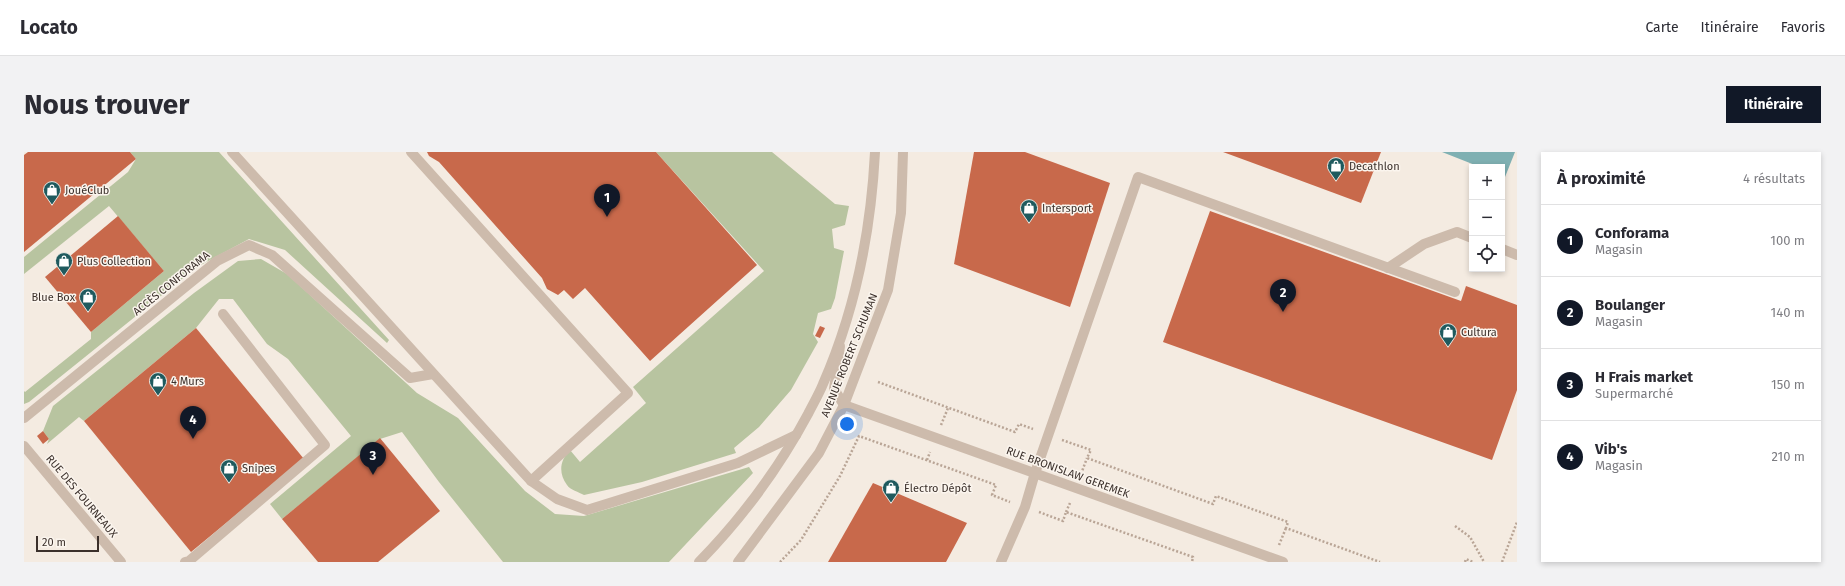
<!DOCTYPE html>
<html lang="fr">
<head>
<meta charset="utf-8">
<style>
	:root { --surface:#fff; --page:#f2f2f3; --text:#2b2b33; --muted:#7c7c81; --line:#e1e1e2; --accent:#111827 }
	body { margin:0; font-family:"Fira Sans",sans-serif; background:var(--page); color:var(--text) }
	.controls { position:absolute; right:12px; top:12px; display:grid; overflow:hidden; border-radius:0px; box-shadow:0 2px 6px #0003 }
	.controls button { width:36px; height:36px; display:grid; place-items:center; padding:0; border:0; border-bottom:1px solid var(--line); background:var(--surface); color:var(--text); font:20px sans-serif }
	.scale { position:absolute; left:12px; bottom:10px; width:63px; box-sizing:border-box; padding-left:4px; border:2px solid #3b302b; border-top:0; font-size:11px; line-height:14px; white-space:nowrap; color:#3b302b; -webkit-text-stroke:3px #fbf5ee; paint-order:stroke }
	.you { position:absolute; left:823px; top:272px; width:14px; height:14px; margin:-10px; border:3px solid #fff; border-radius:50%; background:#1a73e8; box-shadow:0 0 0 6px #1a73e833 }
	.badge { display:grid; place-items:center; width:26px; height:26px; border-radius:50%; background:var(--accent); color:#fff; font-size:13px; font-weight:700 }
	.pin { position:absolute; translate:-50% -33px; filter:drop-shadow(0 1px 2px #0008) }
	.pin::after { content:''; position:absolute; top:21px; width:14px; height:12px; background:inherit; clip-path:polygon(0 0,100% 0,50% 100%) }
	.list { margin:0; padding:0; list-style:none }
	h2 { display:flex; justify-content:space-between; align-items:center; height:52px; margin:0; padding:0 16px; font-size:17px }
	h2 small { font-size:13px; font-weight:400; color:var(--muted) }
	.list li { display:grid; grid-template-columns:26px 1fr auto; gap:12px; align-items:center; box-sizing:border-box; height:72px; padding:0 16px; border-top:1px solid var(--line) }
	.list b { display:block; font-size:15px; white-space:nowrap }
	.list p { margin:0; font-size:13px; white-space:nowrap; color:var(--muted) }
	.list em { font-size:13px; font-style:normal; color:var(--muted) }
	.icon { flex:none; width:22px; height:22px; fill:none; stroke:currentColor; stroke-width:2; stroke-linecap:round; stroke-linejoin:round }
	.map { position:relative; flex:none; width:1493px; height:410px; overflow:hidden; border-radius:0px }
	header { display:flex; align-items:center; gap:24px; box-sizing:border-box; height:56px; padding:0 20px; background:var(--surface); border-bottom:1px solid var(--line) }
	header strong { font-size:19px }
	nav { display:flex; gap:22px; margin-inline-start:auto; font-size:14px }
	.intro { display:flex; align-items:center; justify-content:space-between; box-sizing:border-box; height:96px; padding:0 24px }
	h1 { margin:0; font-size:28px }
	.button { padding:10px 18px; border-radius:0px; background:var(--accent); color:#fff; font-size:14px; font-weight:700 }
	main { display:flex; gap:24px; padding:0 24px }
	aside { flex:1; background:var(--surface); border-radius:0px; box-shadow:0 2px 6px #0003 }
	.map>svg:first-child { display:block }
	.green { fill:#b8c4a0 }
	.water { fill:#7fb0b2 }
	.building { fill:#c8694b }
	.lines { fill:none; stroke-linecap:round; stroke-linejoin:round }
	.path { stroke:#b9a596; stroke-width:2.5; stroke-dasharray:2 2; stroke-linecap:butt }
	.service { stroke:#cdbbac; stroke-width:10 }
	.minor { stroke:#cdbbac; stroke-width:10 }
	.tertiary { stroke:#cdbbac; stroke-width:10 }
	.labels { text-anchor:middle; stroke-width:3; stroke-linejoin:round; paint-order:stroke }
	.poi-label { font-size:11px; fill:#3b302b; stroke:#fbf5ee; text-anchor:start }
	.street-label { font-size:11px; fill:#3b302b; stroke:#fbf5ee }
</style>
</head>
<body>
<header>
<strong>Locato</strong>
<nav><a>Carte</a><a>Itinéraire</a><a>Favoris</a></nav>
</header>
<div class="intro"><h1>Nous trouver</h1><a class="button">Itinéraire</a></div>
<main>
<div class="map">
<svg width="1493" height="410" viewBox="0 0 1493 410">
	<rect width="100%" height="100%" fill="#f4ebe1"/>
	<!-- green -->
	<g class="green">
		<path d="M 106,0 L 195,0 L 365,188 L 363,191 L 261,98 L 225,87 L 173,115 L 5,250 L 0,252 L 0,239 L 1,240 L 67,187 L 67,180 L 140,119 L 85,54 L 0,122 L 0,105 L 104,20 L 112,7 Z"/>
		<path d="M 632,0 L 748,0 L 811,52 L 825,54 L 821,73 L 808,77 L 810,96 L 820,99 L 811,146 L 807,157 L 794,161 L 789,182 L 794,190 L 767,238 L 735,275 L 710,296 L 712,301 L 618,330 L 560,343 C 555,340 546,338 543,333 C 534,321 536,308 546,298 L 556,310 L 622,251 L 609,235 L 740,119 Z"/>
		<path d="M 237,107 L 263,122 L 393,241 L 434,266 L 501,339 L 531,362 L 560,364 L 725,315 L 729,321 L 645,410 L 479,410 L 415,330 L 378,280 L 356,287 L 258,367 L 246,352 L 327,284 L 264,207 L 243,192 L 209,147 L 195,147 L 172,176 L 60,269 L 55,265 L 23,292 L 25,287 L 19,279 L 29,254 L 170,141 L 214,109 Z"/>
	</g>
	<!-- water -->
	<path class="water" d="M 1418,0 L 1491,0 L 1481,25 L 1478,24 L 1478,15 L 1456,15 Z"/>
	<!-- building -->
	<g class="building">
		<path d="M 4,0 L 106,0 L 112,7 L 0,100 L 0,3 Z"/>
		<path d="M 403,0 L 632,0 L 733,113 L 626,209 L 561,136 L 549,147 L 540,138 L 534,143 L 523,137 L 518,126 L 415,10 L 405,4 Z"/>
		<path d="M 950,0 L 1001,0 L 1086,31 L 1046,155 L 930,112 Z"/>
		<path d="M 1199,0 L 1357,0 L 1337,51 Z"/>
		<path d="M 1186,59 L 1437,149 L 1442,134 L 1493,153 L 1493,238 L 1468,308 L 1139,190 Z"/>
		<path d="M 94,64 L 140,119 L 67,180 L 21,125 Z"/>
		<path d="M 796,174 L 801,176 L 796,186 L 791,184 Z"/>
		<path d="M 172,176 L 280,307 L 167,400 L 60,269 Z"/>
		<path d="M 19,279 L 25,287 L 19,292 L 13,284 Z"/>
		<path d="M 356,286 L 416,359 L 354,410 L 294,410 L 258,367 Z"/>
		<path d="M 849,331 L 943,371 L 922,410 L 804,410 Z"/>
	</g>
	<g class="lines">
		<!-- path -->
		<g class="path">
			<path d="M 854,230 L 991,280 L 995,272 L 1009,277"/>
			<path d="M 917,273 L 924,256"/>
			<path d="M 1038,288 L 1067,298 L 1063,306 L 1189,352 L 1192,344 L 1264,370 L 1262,376 L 1356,410"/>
			<path d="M 903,308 L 906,300"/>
			<path d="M 1057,322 L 1063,306"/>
			<path d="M 1015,360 L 1039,369 L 1042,360 L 1169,405 L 1168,410"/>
			<path d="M 1042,360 L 1046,351"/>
			<path d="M 1431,374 L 1446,385 L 1460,410"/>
			<path d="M 1255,393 L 1262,376"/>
			<path d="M 756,410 L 777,388 L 816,324 L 835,284 L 972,333 L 968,343 L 986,350"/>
			<path d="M 1441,410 L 1442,407 L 1449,410"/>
			<path d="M 1478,410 L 1493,370"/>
		</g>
		<!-- service -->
		<g class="service">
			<path d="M 208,0 L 507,329 L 533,347 L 563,358 L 714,311 L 772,283"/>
			<path d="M 387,0 L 604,241 L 507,329"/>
			<path d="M 1478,97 L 1493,103"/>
			<path d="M 1364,116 L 1400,92 L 1433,80 L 1448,86"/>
			<path d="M 816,194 L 810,237 L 820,253"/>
			<path d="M 0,266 L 193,109 L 225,93 L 248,103 L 386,226 L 409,222"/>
			<path d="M 161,410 L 165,409 L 301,293 L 199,162"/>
			<path d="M 977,410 L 1001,355 L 1011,321 L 1114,25 L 1431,140"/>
		</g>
		<!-- minor -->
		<g class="minor">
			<path d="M 820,253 L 1259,410"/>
			<path d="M 0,294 L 97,410"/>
		</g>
		<!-- tertiary -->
		<g class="tertiary">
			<path d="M 675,410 C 718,366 755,316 784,262 C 789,252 795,242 799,232 C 831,159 847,79 851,0"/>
			<path d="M 714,410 L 795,301 L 820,253 L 864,138 L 877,61 L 879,0"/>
		</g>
	</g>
	<!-- icons -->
	<defs>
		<g id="shop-pin" transform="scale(0.9)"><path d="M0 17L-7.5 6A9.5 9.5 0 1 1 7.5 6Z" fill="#1f5a5e" stroke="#fbf5ee"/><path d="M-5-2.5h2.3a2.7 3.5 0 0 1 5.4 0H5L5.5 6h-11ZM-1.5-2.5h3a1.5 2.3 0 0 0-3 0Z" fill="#fff"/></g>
	</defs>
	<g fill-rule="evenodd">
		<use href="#shop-pin" x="1312" y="14"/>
		<use href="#shop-pin" x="28" y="38"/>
		<use href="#shop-pin" x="1005" y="56"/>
		<use href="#shop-pin" x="40" y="109"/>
		<use href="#shop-pin" x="64" y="145"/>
		<use href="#shop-pin" x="1424" y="180"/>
		<use href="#shop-pin" x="134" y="229"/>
		<use href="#shop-pin" x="205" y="316"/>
		<use href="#shop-pin" x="867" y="336"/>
	</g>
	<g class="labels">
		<!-- poi labels -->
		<g class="poi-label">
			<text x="1325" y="18">Decathlon</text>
			<text x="41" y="42">JouéClub</text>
			<text x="1018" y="60">Intersport</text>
			<text x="53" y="113">Plus Collection</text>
			<text x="51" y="149" text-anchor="end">Blue Box</text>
			<text x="1437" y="184">Cultura</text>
			<text x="147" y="233">4 Murs</text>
			<text x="218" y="320">Snipes</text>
			<text x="880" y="340">Électro Dépôt</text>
		</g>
		<!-- street labels -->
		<g class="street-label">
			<text transform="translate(147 131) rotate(-39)" y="4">ACCÈS CONFORAMA</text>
			<text transform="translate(825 203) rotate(-68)" y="4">AVENUE ROBERT SCHUMAN</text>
			<text transform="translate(1044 320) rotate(20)" y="4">RUE BRONISLAW GEREMEK</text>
			<text transform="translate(58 344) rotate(50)" y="4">RUE DES FOURNEAUX</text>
		</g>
	</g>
</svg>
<div class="controls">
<button>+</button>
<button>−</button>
<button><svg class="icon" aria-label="locate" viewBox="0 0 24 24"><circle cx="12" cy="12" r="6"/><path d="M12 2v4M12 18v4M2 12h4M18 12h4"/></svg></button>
</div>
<div class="scale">20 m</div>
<div class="you"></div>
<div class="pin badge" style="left:583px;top:65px">1</div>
<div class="pin badge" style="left:1259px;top:160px">2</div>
<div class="pin badge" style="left:349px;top:323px">3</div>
<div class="pin badge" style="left:169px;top:287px">4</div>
</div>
<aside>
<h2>À proximité<small>4 résultats</small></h2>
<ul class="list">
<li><span class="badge">1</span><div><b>Conforama</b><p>Magasin</p></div><em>100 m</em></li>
<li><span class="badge">2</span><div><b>Boulanger</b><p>Magasin</p></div><em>140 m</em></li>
<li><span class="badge">3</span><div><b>H Frais market</b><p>Supermarché</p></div><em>150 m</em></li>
<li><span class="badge">4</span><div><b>Vib's</b><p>Magasin</p></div><em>210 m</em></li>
</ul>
</aside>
</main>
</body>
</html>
